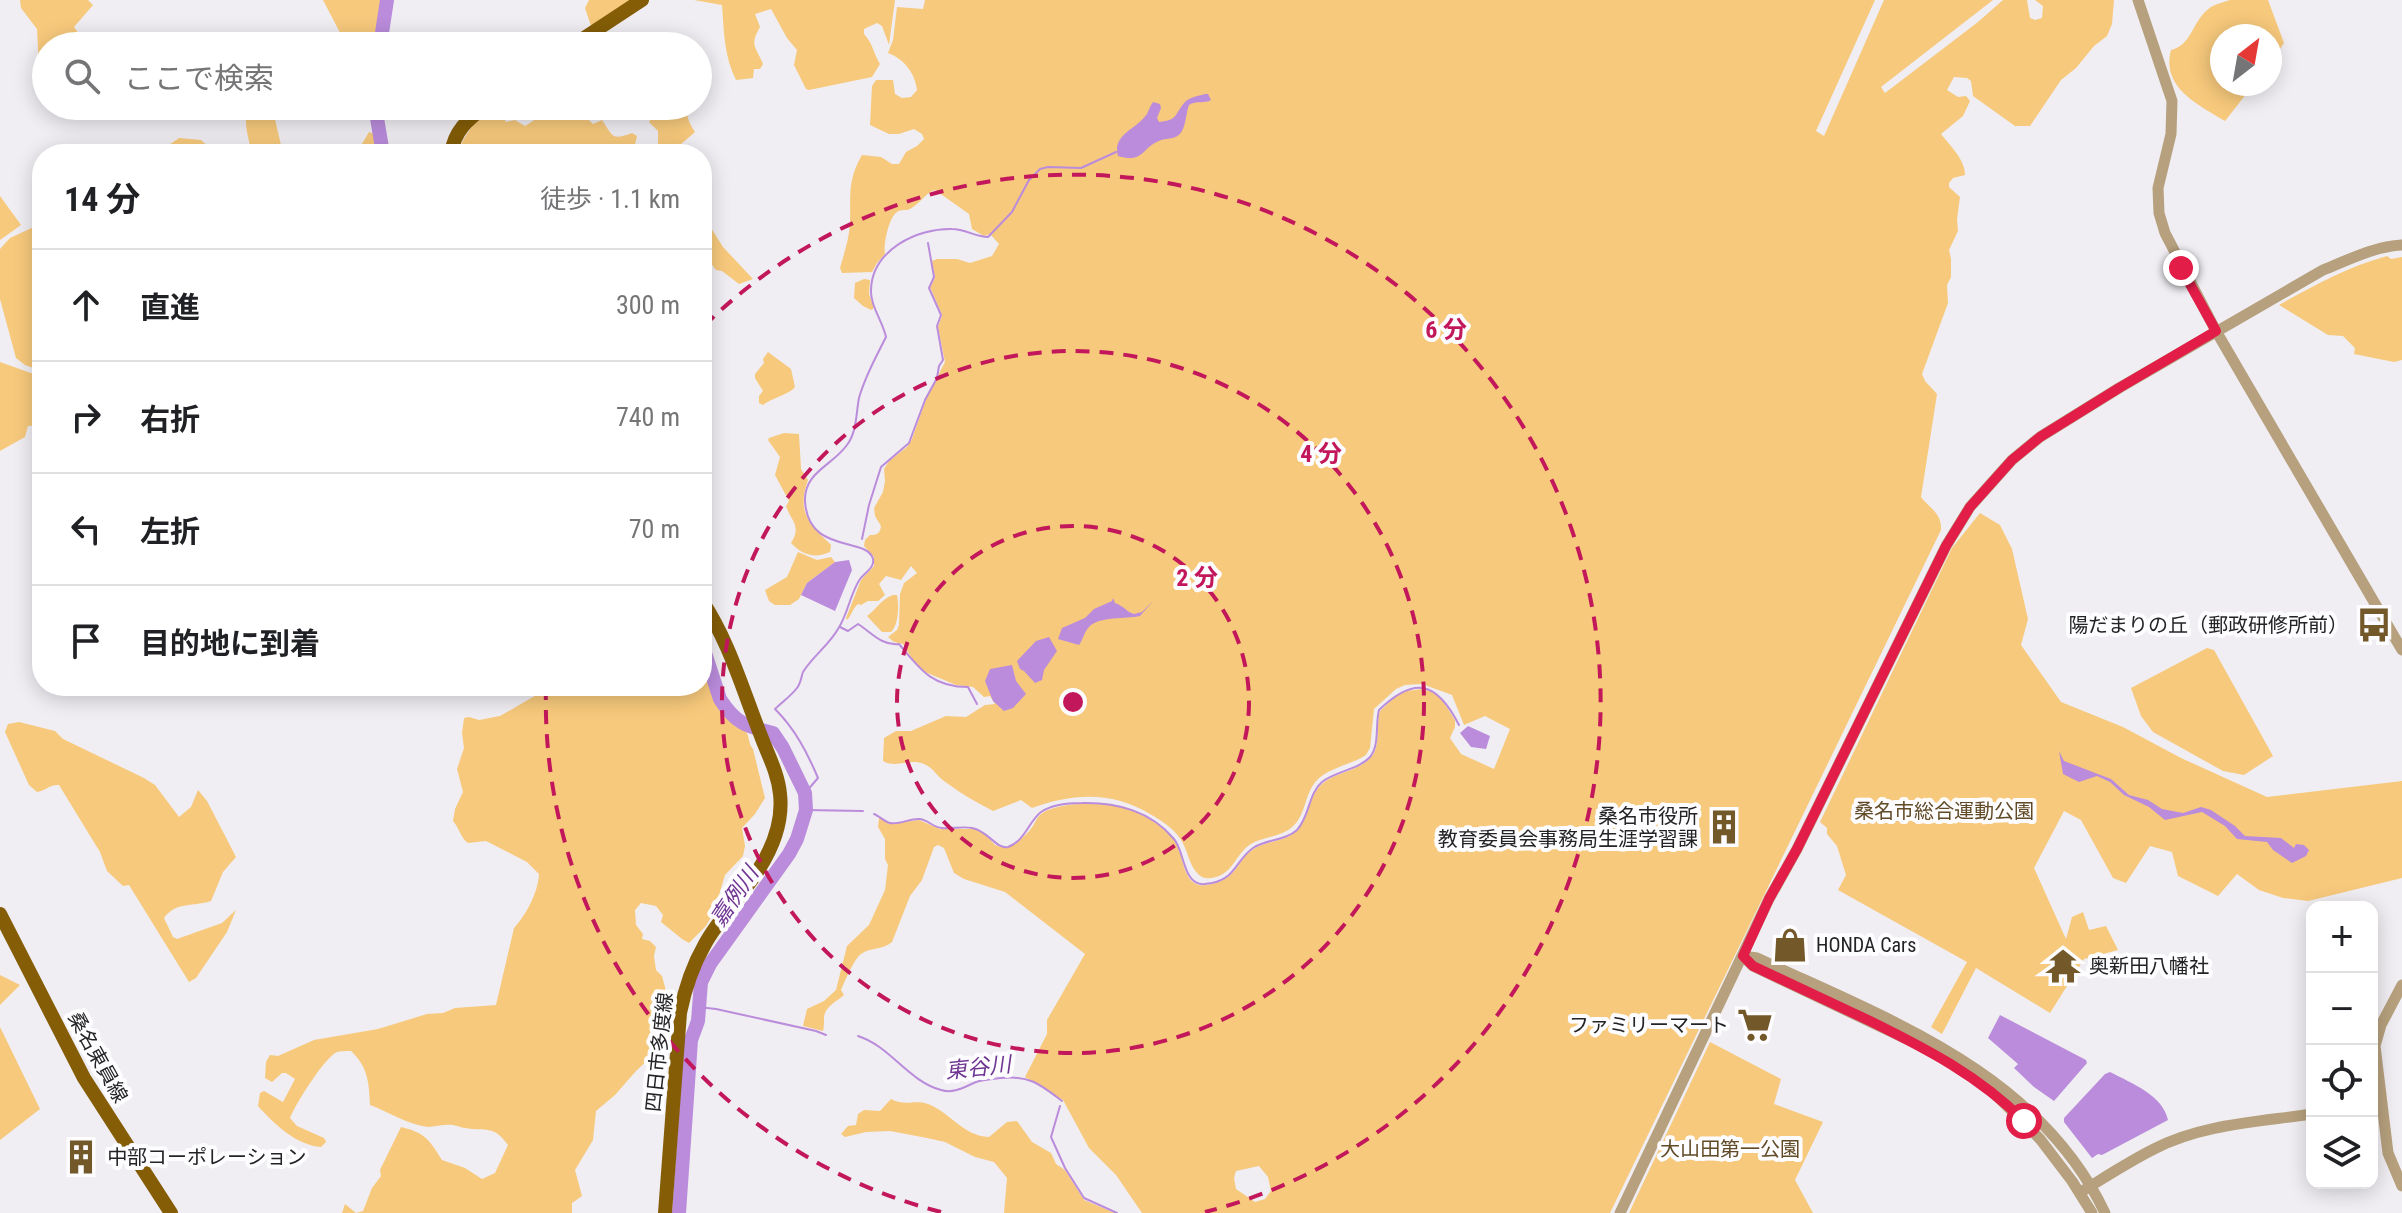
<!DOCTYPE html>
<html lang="ja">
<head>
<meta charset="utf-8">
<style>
	:root { --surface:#fff; --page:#f2f2f2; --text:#202124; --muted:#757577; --line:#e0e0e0 }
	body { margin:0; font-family:"Roboto Condensed","Noto Sans JP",sans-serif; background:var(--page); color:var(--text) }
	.controls { position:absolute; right:24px; bottom:24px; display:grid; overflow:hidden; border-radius:16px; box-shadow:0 4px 20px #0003 }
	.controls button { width:72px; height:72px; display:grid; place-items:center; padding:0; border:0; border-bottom:2px solid var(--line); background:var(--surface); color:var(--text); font:40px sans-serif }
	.compass { position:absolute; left:2210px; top:24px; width:72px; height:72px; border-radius:50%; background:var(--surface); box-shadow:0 4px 20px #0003; rotate:31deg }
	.stop { position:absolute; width:24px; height:24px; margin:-18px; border:6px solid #e11d48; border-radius:50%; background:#fff }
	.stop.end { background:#e11d48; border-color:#fff; box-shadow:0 2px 8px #0008 }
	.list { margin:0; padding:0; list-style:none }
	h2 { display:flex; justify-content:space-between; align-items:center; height:104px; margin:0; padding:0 32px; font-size:34px }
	h2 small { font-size:26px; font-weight:400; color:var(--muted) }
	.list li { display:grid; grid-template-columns:52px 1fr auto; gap:24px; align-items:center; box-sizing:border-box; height:112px; padding:0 32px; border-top:2px solid var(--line) }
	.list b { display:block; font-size:30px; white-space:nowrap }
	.list em { font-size:26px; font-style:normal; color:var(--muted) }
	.icon { flex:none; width:44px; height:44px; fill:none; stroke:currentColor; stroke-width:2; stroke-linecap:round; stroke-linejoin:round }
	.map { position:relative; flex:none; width:2402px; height:1213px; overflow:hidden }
	.search { position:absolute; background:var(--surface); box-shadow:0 4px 20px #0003; left:32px; top:32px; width:680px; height:88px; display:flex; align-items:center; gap:20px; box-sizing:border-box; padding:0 28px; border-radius:44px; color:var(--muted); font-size:30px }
	.panel { position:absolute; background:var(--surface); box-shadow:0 4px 20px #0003; left:32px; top:144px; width:680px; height:552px; border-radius:32px }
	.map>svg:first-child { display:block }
	.green { fill:#f7c97c; fill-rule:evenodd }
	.water { fill:#ba8cdb }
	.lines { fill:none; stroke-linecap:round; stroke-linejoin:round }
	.stream { stroke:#ba8cdb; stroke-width:2 }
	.river { stroke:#ba8cdb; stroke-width:14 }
	.minor { stroke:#b6a07d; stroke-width:11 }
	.major { stroke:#845d06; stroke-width:14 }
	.route { stroke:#e11d48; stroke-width:10 }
	.ring { fill:none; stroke:#c2185b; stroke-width:4; stroke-dasharray:14 10 }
	.labels { text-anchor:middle; stroke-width:8; stroke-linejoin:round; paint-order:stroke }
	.poi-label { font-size:20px; fill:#232224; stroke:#fdfcff; text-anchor:end }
	.park-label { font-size:20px; fill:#614b26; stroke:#fdfcff }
	.street-label { font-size:20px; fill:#232224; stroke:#fdfcff }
	.water-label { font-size:22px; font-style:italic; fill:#6f3692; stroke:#fdfcff }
	.centre { fill:#c2185b; stroke:#fdfcff; stroke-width:4 }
	.ring-label { font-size:24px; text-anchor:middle; font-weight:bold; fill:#c2185b; stroke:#fdfcff; stroke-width:8; stroke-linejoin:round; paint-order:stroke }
</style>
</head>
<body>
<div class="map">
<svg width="2402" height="1213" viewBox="0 0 2402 1213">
	<rect width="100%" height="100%" fill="#f0eef2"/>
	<!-- green -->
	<g class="green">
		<path d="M 20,0 L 88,0 L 93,5 L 74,27 L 83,40 L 91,46 L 46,46 L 46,73 L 39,67 L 37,29 L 21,8 Z"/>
		<path d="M 323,0 L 383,0 L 377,46 L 347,46 Z"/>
		<path d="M 589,0 L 634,0 L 591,26 L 585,8 Z"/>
		<path d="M 694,0 L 895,0 L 889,45 L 882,26 L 877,23 L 864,29 L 864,34 C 872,42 874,54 880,64 L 872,77 L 809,90 L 806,89 L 794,65 L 797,50 L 787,38 L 771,9 L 755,14 L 760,27 C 749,46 756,47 763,64 L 760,69 L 754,69 L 753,78 L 736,80 C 724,56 724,32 722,5 Z"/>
		<path d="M 925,0 L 1875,0 L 1816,131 L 1824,136 L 1884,0 L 1993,0 L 1881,87 L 1885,93 L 1978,22 L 2003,0 L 2027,0 L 2030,18 L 2035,20 L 2042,18 L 2043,6 L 2035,0 L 2114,0 L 2112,24 L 2107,36 L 2094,46 L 2076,68 L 2061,80 L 2030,126 L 2015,126 L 1973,96 L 1971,81 L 1967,78 L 1954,77 L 1947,90 L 1958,97 L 1966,96 L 1970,101 L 1963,116 L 1941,134 C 1950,146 1965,159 1965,175 L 1953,178 L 1949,183 L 1949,187 L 1960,197 L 1957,219 L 1958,231 L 1949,250 L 1951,259 L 1951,277 L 1947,285 L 1948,303 L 1922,374 L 1925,381 L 1937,394 L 1921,497 C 1930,509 1942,513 1941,530 L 1610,1213 L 1142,1213 L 1116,1175 L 1089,1148 L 1063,1100 L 1025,1077 L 1047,1034 L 1047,1020 L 1085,954 L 1005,892 L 964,879 L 954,873 L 944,848 L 938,845 L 934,847 L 922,880 L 910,896 L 892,942 C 883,950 871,947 861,954 C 854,959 845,981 841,990 L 844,995 C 836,1002 824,1007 824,1019 C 824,1023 824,1027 823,1031 L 803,1026 L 807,1009 L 824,1001 L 836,990 L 847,946 L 869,925 L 885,890 L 888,865 L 885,859 L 885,839 L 878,827 L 879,818 L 890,824 L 919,820 L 940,829 L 974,829 L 984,833 L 995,845 L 1004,848 C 1015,845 1026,836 1033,826 C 1033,826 1038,816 1039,816 C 1052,801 1110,801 1127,808 C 1143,814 1168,828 1176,843 C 1183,855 1183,881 1199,885 C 1202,886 1207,885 1211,884 C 1240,878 1236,858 1257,847 C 1269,841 1286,841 1296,831 C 1310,818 1308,796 1322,784 C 1336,771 1364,771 1374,753 C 1380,741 1376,724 1380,711 L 1395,697 L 1406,691 L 1423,689 L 1435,693 L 1441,698 L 1455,720 L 1455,727 L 1450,738 L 1461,754 L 1494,769 L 1510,729 L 1485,716 L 1464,725 L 1452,695 L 1422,684 L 1405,685 L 1396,689 L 1374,709 L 1370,748 L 1366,755 C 1351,765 1330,767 1317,780 C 1304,794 1306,817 1291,828 C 1280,837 1262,837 1251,844 C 1236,853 1234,872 1216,877 C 1209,879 1204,879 1199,875 C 1188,865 1188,848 1179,837 C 1172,827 1160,820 1150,814 C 1112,791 1073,793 1032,808 L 1021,800 L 993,811 C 976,802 960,793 944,781 C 938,777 933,768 926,765 C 911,757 897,769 883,761 L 884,738 L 896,731 L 911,731 L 946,716 L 966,717 L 985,705 L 995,704 L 990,696 L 984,697 L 973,687 L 956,685 L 925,672 L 914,662 L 903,644 L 894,642 L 888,637 L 897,630 L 899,625 L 900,594 L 904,583 L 917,573 L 911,566 L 901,580 L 886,576 L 879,584 L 885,595 L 878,601 L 868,601 L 861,605 L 858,604 C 852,609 852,615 847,620 L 846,618 L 861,580 L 874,566 L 874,557 L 864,546 L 865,540 L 870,535 C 877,535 880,534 881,526 L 875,516 L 874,508 L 883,492 L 885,481 L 884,469 L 889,461 L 907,447 L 912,439 L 926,399 L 945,362 L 938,327 L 942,315 L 930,287 L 935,278 L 932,261 L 937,259 L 957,259 L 970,263 L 992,256 L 999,244 L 990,234 L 984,236 L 972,229 L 969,214 L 935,190 C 925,193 920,204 910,209 C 906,211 901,209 897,212 C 889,217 883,245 885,254 L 877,263 L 872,272 L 842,273 L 840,268 C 844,254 849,239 850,224 C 851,196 847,181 862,155 L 881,157 L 892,164 L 899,164 L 906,152 L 917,146 L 924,139 L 922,134 L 914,129 L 899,134 L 889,134 L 870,125 L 872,86 L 876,80 L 893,80 L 895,94 L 902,98 L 911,97 L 917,90 C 915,73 904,59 888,53 L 893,40 L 897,7 L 923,9 ZM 1259,1166 L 1268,1177 L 1271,1191 L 1265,1199 L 1255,1202 L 1236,1189 L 1234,1178 L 1236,1171 Z"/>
		<path d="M 2230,0 L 2268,0 L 2284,43 L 2270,63 L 2270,36 L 2222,36 L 2222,84 L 2254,84 L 2225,121 C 2199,105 2161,88 2171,50 C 2191,45 2192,24 2206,11 C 2213,4 2222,3 2230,0 Z"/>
		<path d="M 249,106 L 272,106 L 283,154 L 252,154 C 249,139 242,121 249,106 Z"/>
		<path d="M 494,106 L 498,108 L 506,122 L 515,120 L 525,126 L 536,119 L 544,106 L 574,106 L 593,124 L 602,120 C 613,136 611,141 632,133 L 637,136 L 634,149 L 622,154 L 457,154 C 465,133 476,119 494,106 Z"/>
		<path d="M 659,106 L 685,106 C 689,119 686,118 695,132 L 680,145 L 682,154 L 658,154 L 658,131 L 649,122 Z"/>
		<path d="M 369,132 L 374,134 L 378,154 L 356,154 Z"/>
		<path d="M 179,138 L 201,140 L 216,154 L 163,154 L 162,150 Z"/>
		<path d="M 0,196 L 21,225 L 0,240 Z"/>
		<path d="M 706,220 L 723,247 L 753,279 L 739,284 L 722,271 L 716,270 L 707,258 L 702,256 L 702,238 Z"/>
		<path d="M 36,226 L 42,232 L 42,371 L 25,365 L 16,358 L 0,299 L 0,249 L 10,238 Z"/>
		<path d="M 2387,256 L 2391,259 L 2402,257 L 2402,360 L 2394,362 L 2354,354 L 2355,348 L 2343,336 L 2328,335 L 2279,305 C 2315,285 2347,267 2387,256 Z"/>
		<path d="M 864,279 L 870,280 L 869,294 L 874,308 L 871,310 L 863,306 L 854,298 L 855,283 Z"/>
		<path d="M 768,352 L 791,369 L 795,387 C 789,395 773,397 763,405 L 759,403 L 759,396 L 763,391 L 755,378 L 755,374 L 764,363 L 763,359 Z"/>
		<path d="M 0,362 L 42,377 L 42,425 L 28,426 L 25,437 L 0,451 Z"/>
		<path d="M 784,433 L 799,434 L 801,469 L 808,480 C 796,513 810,524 831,545 L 830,552 C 815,559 802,555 791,543 C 802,526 791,521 786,506 L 789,501 L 775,475 L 780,457 L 768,440 L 769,438 Z"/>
		<path d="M 1980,513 L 2000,525 L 2012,549 L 2028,619 L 2021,645 L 2061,702 L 2123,727 L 2181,758 L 2267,797 L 2402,781 L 2402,878 L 2308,901 L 2283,898 L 2259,890 L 2237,874 L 2218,896 L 2178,876 L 2172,852 L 2150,846 L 2126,883 L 2113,878 L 2081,820 L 2064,811 L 2034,868 L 2066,939 L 2072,917 L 2083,912 L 2089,930 L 2106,926 L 2118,950 L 2084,959 L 2050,1013 L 1976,968 L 1942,1034 L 1931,1027 L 1967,962 L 1838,890 L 1846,875 L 1837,846 L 1827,834 L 1827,828 L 1820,822 L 1952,548 Z"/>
		<path d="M 798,552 L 817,560 L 831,557 L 835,562 L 807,583 L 799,599 L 790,605 L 775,605 L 769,601 L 765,590 L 787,577 Z"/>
		<path d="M 893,595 L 897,595 C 899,605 899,625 891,632 L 882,632 L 867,616 C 876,610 881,599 893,595 Z"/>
		<path d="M 2207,648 L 2214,650 L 2273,756 L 2244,775 L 2223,771 L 2153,732 L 2141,716 L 2131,688 Z"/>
		<path d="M 702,654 C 708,672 711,695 722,710 C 728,718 741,722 746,731 C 750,738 748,743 753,749 L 765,798 L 755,814 L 742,828 L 745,846 L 743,856 L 725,875 L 714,912 L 706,926 L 689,943 L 682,939 L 661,922 L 663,915 L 656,906 L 641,903 L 635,910 L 636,925 L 643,934 L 642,939 L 650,941 L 656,947 L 654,956 L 656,970 L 662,976 L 669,1002 L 665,1016 L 670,1031 L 668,1041 L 636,1071 L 615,1095 L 596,1111 L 593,1140 L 575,1170 L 582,1196 L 572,1203 L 572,1213 L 342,1213 L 345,1204 L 356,1213 L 363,1211 L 372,1188 L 381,1176 L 380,1170 L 401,1127 C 426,1133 429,1140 442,1160 L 465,1168 L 482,1179 L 495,1173 L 508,1145 C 493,1124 486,1132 465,1128 C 459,1127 459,1126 453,1125 C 444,1124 436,1127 428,1127 C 406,1124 389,1112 370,1105 C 369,1082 368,1067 351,1051 C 347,1051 340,1051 337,1052 C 324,1058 295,1105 290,1118 L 297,1126 L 324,1138 L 326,1142 L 321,1147 C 296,1145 274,1124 258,1106 L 260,1093 L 264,1091 L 283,1102 L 295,1079 L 286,1073 L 282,1073 L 272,1082 L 265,1078 L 266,1062 L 270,1055 L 278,1056 L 314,1040 L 378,1029 L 427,1014 L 443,1013 L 455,1008 L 496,1005 L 514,928 C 526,915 538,893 539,874 L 527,862 L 486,841 L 468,843 C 460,837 460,829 453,821 L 455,809 L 463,792 L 457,769 L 464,748 L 462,733 L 464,718 L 469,717 L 479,720 L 500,716 L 552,686 L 702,686 Z"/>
		<path d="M 19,722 L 55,731 L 63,739 L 144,778 L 155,785 L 179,817 L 191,807 L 198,790 L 207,801 L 236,857 L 223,872 L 211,901 C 194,907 176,901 164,918 L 173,937 L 177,939 L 222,923 L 236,910 L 227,932 L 196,978 L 189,982 L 129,885 L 123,886 L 107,871 L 100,852 L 59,785 C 50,784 45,791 37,792 L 29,785 L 5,732 L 8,724 Z"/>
		<path d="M 0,975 L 20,985 L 0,1005 Z"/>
		<path d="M 0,1027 L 40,1109 L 0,1140 Z"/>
		<path d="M 1710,1042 L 1781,1079 L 1774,1104 L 1823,1122 L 1795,1180 L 1813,1213 L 1629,1213 Z"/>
		<path d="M 891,1099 C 907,1107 914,1099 928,1104 C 951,1113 963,1136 989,1137 L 1007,1122 L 1017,1121 L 1032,1142 L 1051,1153 L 1056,1164 L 1065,1170 L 1084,1200 L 1115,1213 L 1004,1213 L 1007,1178 L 994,1162 L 975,1157 L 945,1142 L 927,1138 L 890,1131 L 866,1132 L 845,1137 L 841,1134 L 848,1126 L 856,1125 L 858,1114 L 864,1110 L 880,1111 Z"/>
	</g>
	<!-- water -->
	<g class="water">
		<path d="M 1205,94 L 1208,94 L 1211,100 C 1205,104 1196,100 1189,105 C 1186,113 1186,124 1182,131 C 1176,141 1167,137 1159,141 C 1142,147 1144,164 1118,156 C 1112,134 1136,130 1147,114 C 1149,110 1150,106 1153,102 L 1160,104 L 1161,108 L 1157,118 L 1159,122 C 1179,120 1174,114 1185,102 C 1190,97 1198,96 1205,94 Z"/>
		<path d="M 849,560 L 852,570 L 835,611 L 801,595 L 807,583 L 835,562 Z"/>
		<path d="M 1113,598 L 1115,603 C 1126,607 1126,612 1134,614 L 1142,612 L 1154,600 L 1140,616 C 1126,619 1099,616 1089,627 C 1084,632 1083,640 1079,645 L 1058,639 L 1062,628 L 1085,618 L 1094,609 L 1112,601 Z"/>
		<path d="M 1049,637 L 1057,651 L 1044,670 L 1042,680 L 1035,683 L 1024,671 L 1020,669 L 1017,661 L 1036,641 Z"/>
		<path d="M 1012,665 L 1016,681 L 1026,694 L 1013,708 L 1004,711 L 993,701 L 985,681 L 990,669 Z"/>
		<path d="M 1468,726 L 1490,736 L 1486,749 L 1471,747 L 1460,733 Z"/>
		<path d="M 2059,751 L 2064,761 L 2111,779 L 2129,795 L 2148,800 L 2162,809 L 2183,813 L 2201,807 L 2211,810 L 2235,826 L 2245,836 L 2281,838 L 2294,848 L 2296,844 L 2304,845 L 2309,850 L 2306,856 L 2292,863 L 2273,850 L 2267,842 L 2237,839 L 2225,826 L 2202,812 L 2165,820 L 2149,807 L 2124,795 L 2110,782 L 2097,776 L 2079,782 L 2063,774 Z"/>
		<path d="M 2000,1015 L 2086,1060 L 2087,1063 L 2054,1101 L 2034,1087 L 2014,1068 L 2018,1064 L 1988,1038 Z"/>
		<path d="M 2110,1072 C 2131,1083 2163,1095 2168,1120 L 2102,1155 L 2098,1154 L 2092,1158 L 2064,1122 L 2064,1118 L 2105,1074 Z"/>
	</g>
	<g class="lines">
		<!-- stream -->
		<g class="stream">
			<path d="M 862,539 L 869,505 L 881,467 L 909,443 L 925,400 L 937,378 L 939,366 L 943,360 L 937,326 L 941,315 L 929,288 L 934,277 L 928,243"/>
			<path d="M 840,627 L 848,631 L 858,624 C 872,633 882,646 899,644 C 920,669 932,687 968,687 L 977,704"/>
			<path d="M 805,793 L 818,778 C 807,752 795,729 775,709 C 782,702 791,696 797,688 C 801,683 801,677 803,672 C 813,656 829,645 838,629 C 848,614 850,594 860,579 C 864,573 875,568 873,559 C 867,536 808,555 805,501 C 804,472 832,466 847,445 C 857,432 856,413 859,398 C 865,376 876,357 886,337 C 883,322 870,305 871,290 C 872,250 917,228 952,229 C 965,229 976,237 988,237 L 1012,212 L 1029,180 L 1040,169 L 1048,167 L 1081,168 L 1116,152"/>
			<path d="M 806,810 L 863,811"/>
			<path d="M 874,814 C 879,816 885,822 890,823 C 900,825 910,818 920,819 C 928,820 934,828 942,828 C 952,829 962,826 972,828 C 987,830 997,850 1008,847 C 1025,841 1029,821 1041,812 C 1051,805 1069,803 1082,803 C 1116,802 1151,811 1174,839 C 1184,850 1183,882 1201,884 C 1204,885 1209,883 1212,883 C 1237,877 1235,861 1253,848 C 1266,839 1285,841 1297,830 C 1310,816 1308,794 1322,782 C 1336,771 1358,770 1370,757 C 1380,745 1375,724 1379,710 C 1415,675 1437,682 1459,725"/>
			<path d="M 698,1007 L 716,1009 L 816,1031 L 826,1035"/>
			<path d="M 858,1036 C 890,1046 908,1081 941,1090 C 954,1094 964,1087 976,1082 C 984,1079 993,1079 1001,1078 C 1029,1075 1040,1084 1062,1101"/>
			<path d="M 1060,1106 L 1051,1137 L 1065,1168 L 1084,1198 L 1117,1213"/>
		</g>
		<!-- river -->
		<g class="river">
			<path d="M 380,46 L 387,0"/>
			<path d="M 375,106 L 383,154"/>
			<path d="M 679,1213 L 691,1040 L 698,1021 L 701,982 L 710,964 L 789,854 L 797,839 L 806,810 L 805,793 L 783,748 L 773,733 C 747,727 735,723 720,699 L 702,644"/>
		</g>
		<!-- minor -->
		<g class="minor">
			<path d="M 2138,0 L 2172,101 L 2171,134 L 2158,188 L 2159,213 L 2165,233 L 2216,331 L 2402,650"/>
			<path d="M 1743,956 L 1757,958 C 1889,1020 2038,1072 2105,1213"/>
			<path d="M 1743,956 L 1753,966 L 1915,1043 L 1960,1068 L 1990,1089 L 2040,1139 L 2072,1181 L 2092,1213"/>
			<path d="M 2402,985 L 2381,1025 L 2375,1046 L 2388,1153 L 2402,1186"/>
			<path d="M 2084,1190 C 2107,1176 2130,1161 2154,1149 C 2202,1124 2259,1122 2312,1114"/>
			<path d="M 1620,1213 L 1769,899 L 1797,849 L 1946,546 L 1970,507 L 2012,460 L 2040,437 L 2119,388 L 2323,270 C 2348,260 2375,246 2402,245"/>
		</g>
		<!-- major -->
		<g class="major">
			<path d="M 572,46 L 642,0"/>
			<path d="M 451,154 C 454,131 468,119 486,106"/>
			<path d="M 0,914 L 84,1078 L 171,1213"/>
			<path d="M 665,1213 L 680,1013 C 685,988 693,965 705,944 C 720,917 743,895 759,869 C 773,847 783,820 780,794 C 778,773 768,755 761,736 C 743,691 729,641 702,601"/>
		</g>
	</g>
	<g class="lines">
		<!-- route -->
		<path class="route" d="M 2024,1121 C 1979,1076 1927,1049 1870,1021 C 1831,1003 1792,984 1753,966 L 1743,956 L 1769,899 L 1797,849 L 1946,546 L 1970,507 L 2012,460 L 2040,437 L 2119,388 L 2216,331 L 2181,268"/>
	</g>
	<!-- distance rings -->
	<g class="ring">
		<circle cx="1073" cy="702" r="176"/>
		<circle cx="1073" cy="702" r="351"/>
		<path d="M941 1212A527 527 0 0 1 546 688M704 326A527 527 0 1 1 1205 1212"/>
	</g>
	<!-- icons -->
	<defs>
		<g id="bus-bare" transform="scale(2.76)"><path d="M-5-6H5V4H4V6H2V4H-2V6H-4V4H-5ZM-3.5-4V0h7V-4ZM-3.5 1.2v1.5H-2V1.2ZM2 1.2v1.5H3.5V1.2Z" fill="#73582a" stroke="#fdfcff" stroke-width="2.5" paint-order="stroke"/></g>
		<g id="building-bare" transform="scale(2.76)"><path d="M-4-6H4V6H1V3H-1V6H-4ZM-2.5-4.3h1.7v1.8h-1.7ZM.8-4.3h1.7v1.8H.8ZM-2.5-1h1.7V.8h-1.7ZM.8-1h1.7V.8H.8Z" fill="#73582a" stroke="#fdfcff" stroke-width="2.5" paint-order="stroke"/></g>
		<g id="shop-bare" transform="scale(2.76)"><path d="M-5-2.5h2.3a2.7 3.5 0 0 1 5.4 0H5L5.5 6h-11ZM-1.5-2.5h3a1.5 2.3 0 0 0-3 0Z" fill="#73582a" stroke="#fdfcff" stroke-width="2.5" paint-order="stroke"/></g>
		<g id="temple-bare" transform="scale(2.76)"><path d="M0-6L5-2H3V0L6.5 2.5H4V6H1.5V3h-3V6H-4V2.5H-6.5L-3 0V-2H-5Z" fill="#73582a" stroke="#fdfcff" stroke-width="2.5" paint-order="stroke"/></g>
		<g id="supermarket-bare" transform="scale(2.76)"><path d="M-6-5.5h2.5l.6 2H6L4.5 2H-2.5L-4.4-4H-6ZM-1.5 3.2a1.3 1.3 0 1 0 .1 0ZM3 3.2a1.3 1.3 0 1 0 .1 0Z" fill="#73582a" stroke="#fdfcff" stroke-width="2.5" paint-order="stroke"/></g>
	</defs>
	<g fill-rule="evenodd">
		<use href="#bus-bare" x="2374" y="625"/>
		<use href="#building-bare" x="1724" y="827"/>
		<use href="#shop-bare" x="1790" y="945"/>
		<use href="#temple-bare" x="2063" y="966"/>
		<use href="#supermarket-bare" x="1755" y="1025"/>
		<use href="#building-bare" x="81" y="1157"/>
	</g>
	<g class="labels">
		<!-- poi labels -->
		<g class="poi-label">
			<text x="2348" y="632">陽だまりの丘（郵政研修所前）</text>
			<text x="1698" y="823">桑名市役所<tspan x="1698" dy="23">教育委員会事務局生涯学習課</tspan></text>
			<text x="1816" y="952" text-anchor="start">HONDA Cars</text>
			<text x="2089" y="973" text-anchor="start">奥新田八幡社</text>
			<text x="1729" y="1032">ファミリーマート</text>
			<text x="107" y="1164" text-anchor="start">中部コーポレーション</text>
		</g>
		<!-- park labels -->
		<g class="park-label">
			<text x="1944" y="818">桑名市総合運動公園</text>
			<text x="1730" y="1156">大山田第一公園</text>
		</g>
		<!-- street labels -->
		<g class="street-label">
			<text transform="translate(659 1052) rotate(-84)" y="7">四日市多度線</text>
			<text transform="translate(98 1057) rotate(61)" y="7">桑名東員線</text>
		</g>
		<!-- water labels -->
		<g class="water-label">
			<text transform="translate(734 896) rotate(-56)" y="8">嘉例川</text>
			<text transform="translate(978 1067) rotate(-6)" y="8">東谷川</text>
		</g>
	</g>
	<circle cx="1073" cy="702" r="12" class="centre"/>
	<g class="ring-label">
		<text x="1446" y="338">6 分</text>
		<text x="1321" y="462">4 分</text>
		<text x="1197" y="586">2 分</text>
	</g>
</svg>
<div class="controls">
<button>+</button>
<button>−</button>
<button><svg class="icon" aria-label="locate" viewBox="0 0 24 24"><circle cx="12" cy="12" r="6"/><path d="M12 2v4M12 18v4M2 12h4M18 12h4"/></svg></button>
<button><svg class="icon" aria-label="layers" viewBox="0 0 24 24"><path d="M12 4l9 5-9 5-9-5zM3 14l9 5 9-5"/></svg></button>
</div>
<svg class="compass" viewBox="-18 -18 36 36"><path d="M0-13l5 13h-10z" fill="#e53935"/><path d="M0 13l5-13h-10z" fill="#757577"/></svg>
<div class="stop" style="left:2024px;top:1121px"></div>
<div class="stop end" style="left:2181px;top:268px"></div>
<div class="search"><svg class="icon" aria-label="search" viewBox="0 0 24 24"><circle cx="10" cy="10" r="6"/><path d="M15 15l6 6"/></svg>ここで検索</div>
<section class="panel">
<h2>14 分<small>徒歩 · 1.1 km</small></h2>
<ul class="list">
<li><svg class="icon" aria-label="ahead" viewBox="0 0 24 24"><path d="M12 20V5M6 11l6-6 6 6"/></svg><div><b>直進</b></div><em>300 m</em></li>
<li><svg class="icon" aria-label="right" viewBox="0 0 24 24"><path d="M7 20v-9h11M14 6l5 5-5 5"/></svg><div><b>右折</b></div><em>740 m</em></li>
<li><svg class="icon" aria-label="left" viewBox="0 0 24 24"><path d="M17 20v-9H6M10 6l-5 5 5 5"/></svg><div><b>左折</b></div><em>70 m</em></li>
<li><svg class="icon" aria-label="arrive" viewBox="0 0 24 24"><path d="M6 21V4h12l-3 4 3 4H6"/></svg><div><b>目的地に到着</b></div></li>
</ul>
</section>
</div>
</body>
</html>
